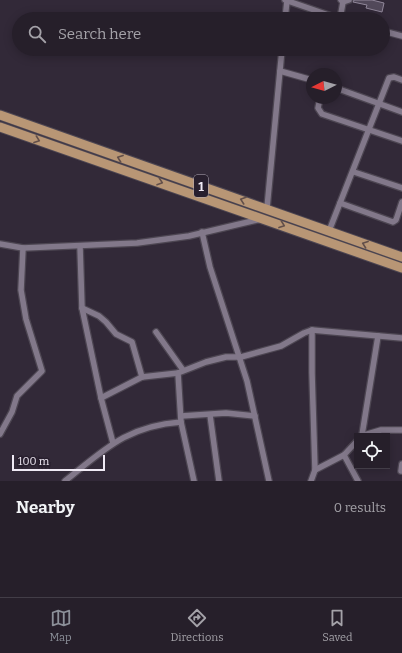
<!DOCTYPE html>
<html lang="en">
<head>
<meta charset="utf-8">
<style>
	:root { --surface:#261f2a; --page:#2e2732; --text:#f1f3f6; --muted:#a4a2a8; --line:#423d47; --accent:#8c9099 }
	body { margin:0; font-family:Bitter,serif; background:var(--page); color:var(--text) }
	.controls { position:absolute; right:12px; bottom:12px; display:grid; overflow:hidden; border-radius:0px; box-shadow:0 2px 10px #0003 }
	.controls button { width:36px; height:36px; display:grid; place-items:center; padding:0; border:0; border-bottom:1px solid var(--line); background:var(--surface); color:var(--text); font:20px sans-serif }
	.compass { position:absolute; left:306px; top:68px; width:36px; height:36px; border-radius:50%; background:var(--surface); box-shadow:0 2px 10px #0003; rotate:264deg }
	.scale { position:absolute; left:12px; bottom:10px; width:93px; box-sizing:border-box; padding-left:4px; border:2px solid #f0eaf5; border-top:0; font-size:11px; line-height:14px; white-space:nowrap; color:#f0eaf5; -webkit-text-stroke:3px #281f2e; paint-order:stroke }
	.list { margin:0; padding:0; list-style:none }
	h2 { display:flex; justify-content:space-between; align-items:center; height:52px; margin:0; padding:0 16px; font-size:17px }
	h2 small { font-size:13px; font-weight:400; color:var(--muted) }
	.icon { flex:none; width:22px; height:22px; fill:none; stroke:currentColor; stroke-width:2; stroke-linecap:round; stroke-linejoin:round }
	.map { position:relative; flex:none; width:402px; height:481px; overflow:hidden }
	.search { position:absolute; background:var(--surface); box-shadow:0 2px 10px #0003; left:12px; right:12px; top:12px; height:44px; display:flex; align-items:center; gap:10px; box-sizing:border-box; padding:0 14px; border-radius:22px; color:var(--muted); font-size:15px }
	.sheet { height:116px; background:var(--surface) }
	nav { display:flex; justify-content:space-around; align-items:center; box-sizing:border-box; height:56px; border-top:1px solid var(--line); background:var(--surface); font-size:11px; color:var(--muted) }
	nav a { display:grid; justify-items:center; gap:2px }
	nav .on { color:var(--accent) }
	.map>svg:first-child { display:block }
	.building { fill:#52495a; stroke:#91879a }
	.lines { fill:none; stroke-linecap:round; stroke-linejoin:round }
	.minor-casing { stroke:#4d4652; stroke-width:8 }
	.primary-casing { stroke:#4d4652; stroke-width:11 }
	.minor { stroke:#82788a; stroke-width:5.5 }
	.primary { stroke:#b89675; stroke-width:9 }
	.oneway { stroke:#624f4a }
	.labels { text-anchor:middle; stroke-width:4; stroke-linejoin:round; paint-order:stroke }
	.shield { fill:#281f2e; stroke:#b4adb9; stroke-width:1 }
	.shield-label { font-size:13px; font-weight:bold; fill:#f0eaf5 }
</style>
</head>
<body>
<div class="map">
<svg width="402" height="481" viewBox="0 0 402 481">
	<rect width="100%" height="100%" fill="#322938"/>
	<!-- building -->
	<path class="building" d="M 354,0 L 372,0 L 384,3 L 382,12 L 366,8 L 367,5 L 353,2 Z"/>
	<g class="lines">
		<!-- minor casing -->
		<g class="minor-casing">
			<g id="minor">
				<path d="M 285,0 L 340,19"/>
				<path d="M 343,2 L 349,0"/>
				<path d="M 285,19 L 287,1"/>
				<path d="M 340,19 L 343,2 L 341,0"/>
				<path d="M 383,31 L 402,36"/>
				<path d="M 280,71 L 312,80"/>
				<path d="M 336,88 L 402,112"/>
				<path d="M 320,98 L 318,108 L 322,114 L 402,141"/>
				<path d="M 354,172 L 402,188"/>
				<path d="M 340,203 L 393,222 L 396,220 L 402,202"/>
				<path d="M 267,208 L 282,49"/>
				<path d="M 329,231 L 389,78 L 394,77 L 402,80"/>
				<path d="M 202,232 L 210,267 L 247,381 L 269,481"/>
				<path d="M 0,244 L 23,248 L 137,243 L 189,236 L 261,219"/>
				<path d="M 80,246 L 82,308 L 101,398 L 113,443"/>
				<path d="M 82,308 L 99,316 L 106,322 L 116,334 L 132,342 L 142,377"/>
				<path d="M 312,330 L 312,373 L 315,470"/>
				<path d="M 156,332 L 183,370"/>
				<path d="M 101,398 L 142,377 L 178,373"/>
				<path d="M 210,415 L 219,481"/>
				<path d="M 181,416 L 226,413 L 255,416"/>
				<path d="M 181,422 L 194,481"/>
				<path d="M 0,434 L 12,412 L 17,396 L 42,371 L 26,319 L 21,290 L 23,248"/>
				<path d="M 362,435 L 378,336"/>
				<path d="M 361,436 L 381,430 L 402,430"/>
				<path d="M 344,455 L 358,481"/>
				<path d="M 401,471 L 402,464"/>
				<path d="M 65,481 C 105,449 127,426 181,422 L 178,373 L 206,362 L 226,357 L 241,357 L 281,346 L 304,333 L 312,330 L 402,338"/>
				<path d="M 311,481 L 315,470 L 344,455 L 357,441"/>
			</g>
		</g>
		<!-- primary casing -->
		<g class="primary-casing">
			<g id="primary">
				<path d="M 0,115 L 402,257"/>
				<path d="M 0,127 L 402,268"/>
			</g>
		</g>
		<!-- minor -->
		<use href="#minor" class="minor"/>
		<!-- primary -->
		<use href="#primary" class="primary"/>
	</g>
	<!-- one-way arrows -->
	<defs><path id="oneway-chevron" d="M-2-3.5L2.5 0L-2 3.5" fill="none" stroke-width="1.6" stroke-linecap="round" stroke-linejoin="round"/></defs>
	<g class="oneway">
		<use href="#oneway-chevron" transform="translate(37 140) rotate(20)"/>
		<use href="#oneway-chevron" transform="translate(120 158) rotate(-160)"/>
		<use href="#oneway-chevron" transform="translate(160 182) rotate(19)"/>
		<use href="#oneway-chevron" transform="translate(243 200) rotate(-161)"/>
		<use href="#oneway-chevron" transform="translate(282 225) rotate(20)"/>
		<use href="#oneway-chevron" transform="translate(365 244) rotate(-160)"/>
	</g>
	<g class="labels">
		<!-- shield labels -->
		<rect class="shield" x="194" y="175" width="14" height="22" rx="3"/>
		<g class="shield-label">
			<text x="201" y="191">1</text>
		</g>
	</g>
</svg>
<div class="controls">
<button><svg class="icon" aria-label="locate" viewBox="0 0 24 24"><circle cx="12" cy="12" r="6"/><path d="M12 2v4M12 18v4M2 12h4M18 12h4"/></svg></button>
</div>
<svg class="compass" viewBox="-18 -18 36 36"><path d="M0-13l5 13h-10z" fill="#e53935"/><path d="M0 13l5-13h-10z" fill="#a4a2a8"/></svg>
<div class="scale">100 m</div>
<div class="search"><svg class="icon" aria-label="search" viewBox="0 0 24 24"><circle cx="10" cy="10" r="6"/><path d="M15 15l6 6"/></svg>Search here</div>
</div>
<section class="sheet">
<h2>Nearby<small>0 results</small></h2>
<ul class="list">
</ul>
</section>
<nav>
<a class="on"><svg class="icon" aria-label="map" viewBox="0 0 24 24"><path d="M3 6l6-2 6 2 6-2v14l-6 2-6-2-6 2zM9 4v14M15 6v14"/></svg>Map</a>
<a><svg class="icon" aria-label="directions" viewBox="0 0 24 24"><path d="M12 3l9 9-9 9-9-9zM9 14v-3h6M13 9l2 2-2 2"/></svg>Directions</a>
<a><svg class="icon" aria-label="saved" viewBox="0 0 24 24"><path d="M7 4h10v16l-5-4-5 4z"/></svg>Saved</a>
</nav>
</body>
</html>
